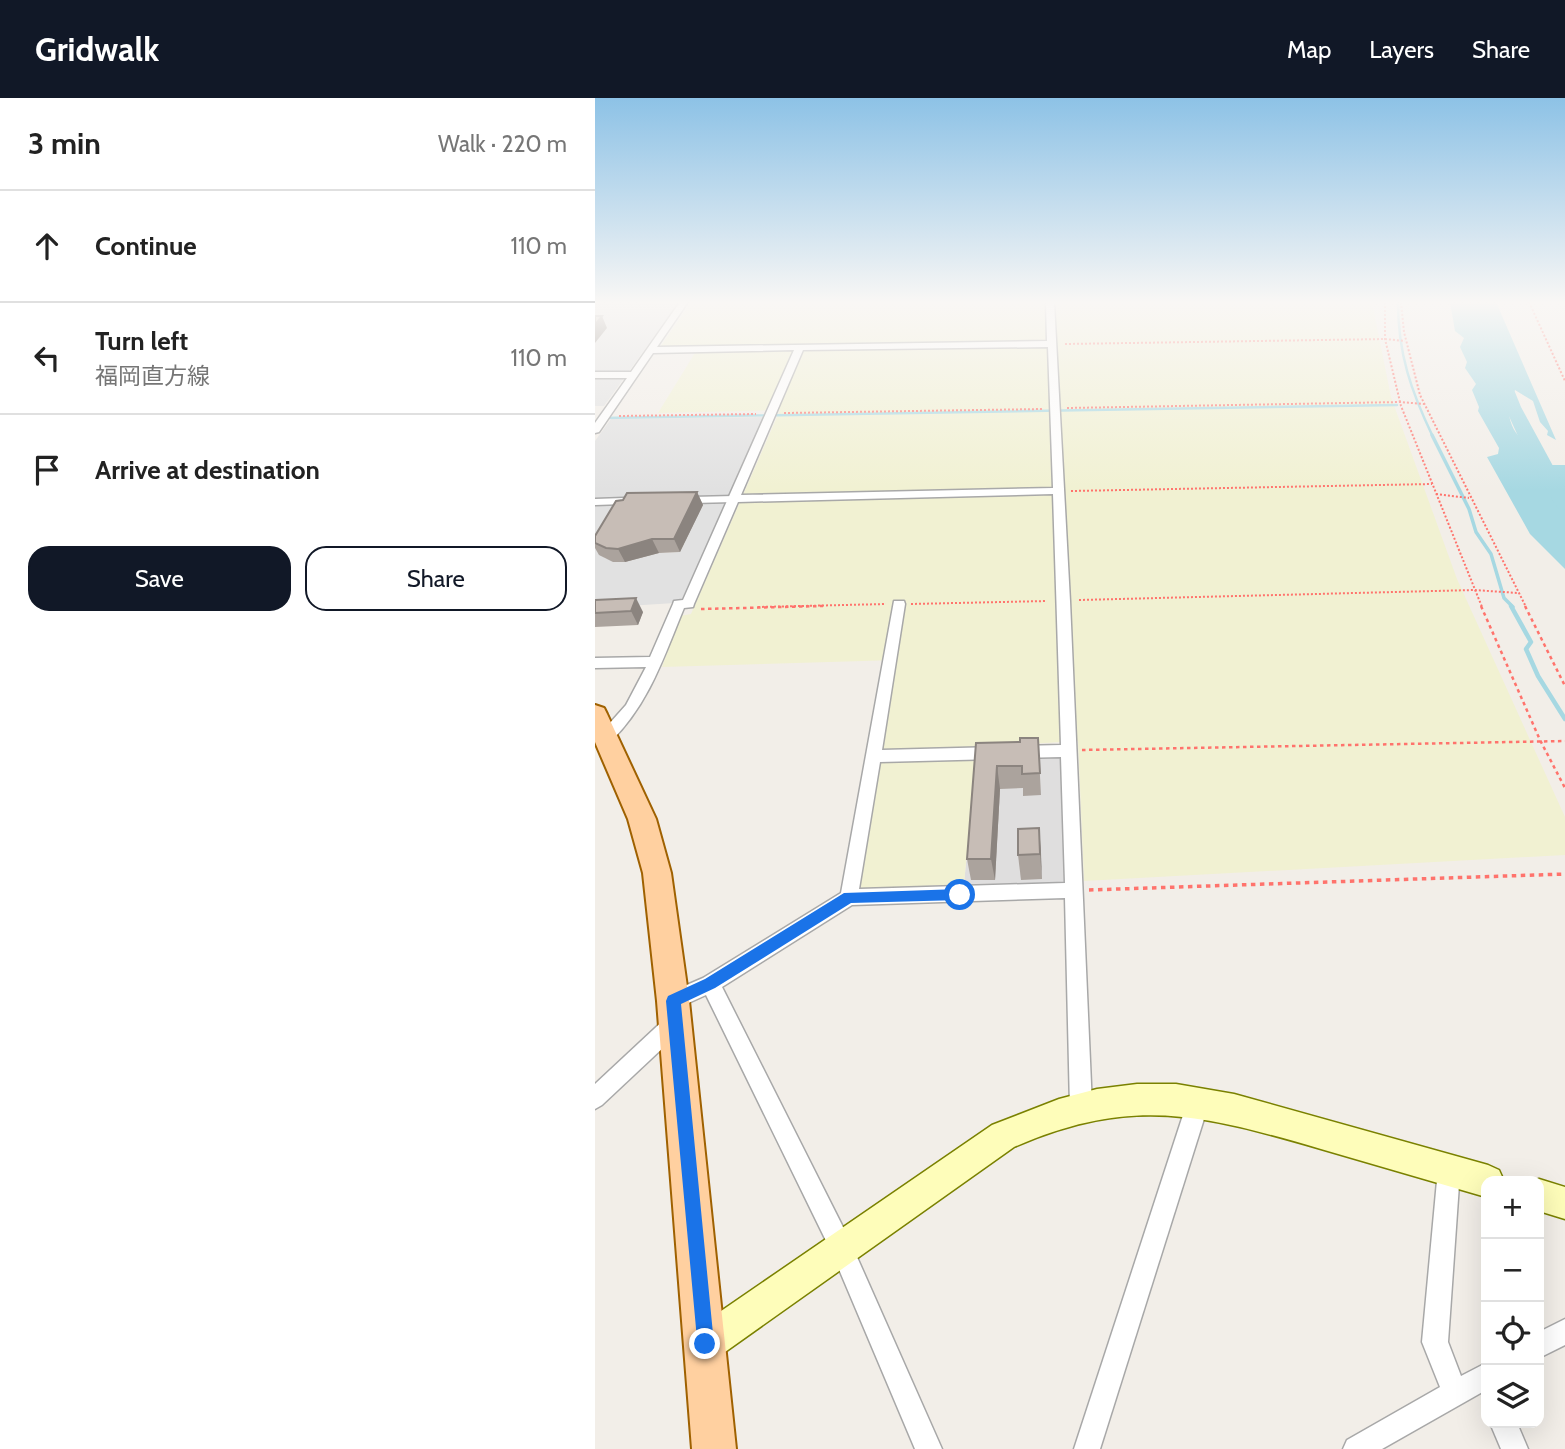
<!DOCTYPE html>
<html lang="en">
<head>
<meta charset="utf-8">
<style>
	:root { --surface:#fff; --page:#f6f6f6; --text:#222; --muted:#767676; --line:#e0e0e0; --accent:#111827 }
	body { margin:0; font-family:Cabin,"Noto Sans JP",sans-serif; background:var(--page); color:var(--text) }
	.controls { position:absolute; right:21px; bottom:21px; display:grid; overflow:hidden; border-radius:14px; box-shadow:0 7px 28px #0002 }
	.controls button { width:63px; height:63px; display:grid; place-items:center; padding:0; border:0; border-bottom:2px solid var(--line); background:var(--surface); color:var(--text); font:35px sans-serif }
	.stop { position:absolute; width:21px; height:21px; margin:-16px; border:5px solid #1a73e8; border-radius:50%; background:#fff }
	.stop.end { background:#1a73e8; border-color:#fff; box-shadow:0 2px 7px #0008 }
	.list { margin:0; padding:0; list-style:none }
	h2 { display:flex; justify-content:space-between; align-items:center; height:91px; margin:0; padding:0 28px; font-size:30px }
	h2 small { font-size:23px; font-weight:400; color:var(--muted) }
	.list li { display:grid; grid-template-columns:46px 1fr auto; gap:21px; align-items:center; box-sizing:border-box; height:112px; padding:0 28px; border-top:2px solid var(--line) }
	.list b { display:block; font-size:26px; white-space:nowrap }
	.list p { margin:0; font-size:23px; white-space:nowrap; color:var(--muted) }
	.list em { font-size:23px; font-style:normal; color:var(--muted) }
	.actions { display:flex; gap:14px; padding:21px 28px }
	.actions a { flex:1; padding:16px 0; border:2px solid var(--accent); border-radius:21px; text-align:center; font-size:24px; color:var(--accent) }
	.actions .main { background:var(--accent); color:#fff }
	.icon { flex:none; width:38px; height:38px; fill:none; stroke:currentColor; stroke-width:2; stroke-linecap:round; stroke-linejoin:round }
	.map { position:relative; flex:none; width:970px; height:1351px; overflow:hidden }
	header { display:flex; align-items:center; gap:42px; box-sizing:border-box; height:98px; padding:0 35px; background:var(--accent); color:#fff }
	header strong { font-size:33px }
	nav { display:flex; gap:38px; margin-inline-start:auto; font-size:24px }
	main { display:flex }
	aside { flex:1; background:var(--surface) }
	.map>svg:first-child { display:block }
	.residential { fill:#dfdede }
	.farmland { fill:#f1f1d2 }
	.parking { fill:#e1e1e1; fill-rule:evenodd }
	.water { fill:#a6d8e2 }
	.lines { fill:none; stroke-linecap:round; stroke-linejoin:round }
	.stream-far2 { stroke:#a6d8e2; stroke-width:2.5 }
	.stream-far1 { stroke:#a6d8e2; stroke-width:3.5 }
	.stream { stroke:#a6d8e2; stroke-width:4.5 }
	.river { fill:#a6d8e2; fill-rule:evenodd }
	.lane-casing { stroke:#a8a8a8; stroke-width:9 }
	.street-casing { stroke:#a8a8a8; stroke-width:3 }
	.secondary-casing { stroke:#7a8100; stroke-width:3 }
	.primary-casing { stroke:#9f6100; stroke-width:4 }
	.path-far2 { stroke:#ff736c; stroke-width:2; stroke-dasharray:2 2; stroke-linecap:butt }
	.path-far1 { stroke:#ff736c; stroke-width:2.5; stroke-dasharray:3.5 3.5; stroke-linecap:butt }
	.path { stroke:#ff736c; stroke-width:3.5; stroke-dasharray:4.5 4.5; stroke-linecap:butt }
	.lane { stroke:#fff; stroke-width:6 }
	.street { fill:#fff; fill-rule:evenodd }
	.secondary { fill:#fefdba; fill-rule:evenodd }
	.primary { fill:#ffd0a0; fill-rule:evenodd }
	.wall { fill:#aba39d }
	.shaded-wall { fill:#8b847f }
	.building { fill:#c7bdb6; stroke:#8b847f; stroke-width:2 }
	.route { fill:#1a73e8 }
</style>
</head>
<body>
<header>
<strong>Gridwalk</strong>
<nav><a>Map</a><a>Layers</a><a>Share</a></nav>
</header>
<main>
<aside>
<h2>3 min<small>Walk · 220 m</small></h2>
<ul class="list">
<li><svg class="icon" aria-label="ahead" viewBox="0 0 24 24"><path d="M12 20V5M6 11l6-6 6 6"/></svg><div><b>Continue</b></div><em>110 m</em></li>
<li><svg class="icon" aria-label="left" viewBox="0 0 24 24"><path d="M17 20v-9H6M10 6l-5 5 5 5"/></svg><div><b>Turn left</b><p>福岡直方線</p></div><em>110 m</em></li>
<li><svg class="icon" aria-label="arrive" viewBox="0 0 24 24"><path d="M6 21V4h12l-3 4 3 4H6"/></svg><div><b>Arrive at destination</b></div></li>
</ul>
<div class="actions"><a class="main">Save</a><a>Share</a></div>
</aside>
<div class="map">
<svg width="970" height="1351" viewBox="0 0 970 1351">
	<rect width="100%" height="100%" fill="#f2eee8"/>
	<!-- residential -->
	<path class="residential" d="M 466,658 L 469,785 L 369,786 L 381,661 Z"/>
	<!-- farmland -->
	<path class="farmland" d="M 96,204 L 777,204 L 796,299 L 862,481 L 970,719 L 970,757 L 489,783 L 483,643 L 382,649 L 369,786 L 265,791 L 302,562 L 67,569 L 85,518 L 96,516 L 185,312 L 63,315 L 103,250 L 65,249 Z"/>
	<!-- parking -->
	<g class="parking">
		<path d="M 83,205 L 9,308 L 0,308 L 0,245 L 12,230 L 0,230 L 0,206 Z"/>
		<path d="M 169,319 L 87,502 L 82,502 L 80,505 L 0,510 L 0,343 L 16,321 ZM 109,405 L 85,454 L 64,455 L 30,464 L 9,460 L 41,406 Z"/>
	</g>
	<!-- water -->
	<path class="water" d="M 855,204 L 901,204 L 961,342 L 952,337 L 953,333 L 945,324 L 938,303 L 920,292 L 917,298 L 908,302 L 916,314 L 914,317 C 919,343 932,340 945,357 C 948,360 949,364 952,367 L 970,367 L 970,471 L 935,436 L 892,359 L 903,356 L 904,350 L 883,313 L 884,309 L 877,292 L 881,286 L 870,270 L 872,264 L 865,249 L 869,240 L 860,233 Z"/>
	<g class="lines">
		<!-- stream-far2 -->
		<g class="stream-far2">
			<path d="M 803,204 C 803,256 816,293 838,339"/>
			<path d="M 8,320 L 802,307"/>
		</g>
		<!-- stream-far1 -->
		<path class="stream-far1" d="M 837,337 L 874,411 L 881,434 L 896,456 L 909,500 L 918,509"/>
		<!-- stream -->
		<path class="stream" d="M 916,508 L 936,544 L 931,551 L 943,578 L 970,621"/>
		<!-- river -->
		<path class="river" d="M 874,204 L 888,204 L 905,257 L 926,309 L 970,390 L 970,412 L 963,410 L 960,406 C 921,342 893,276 874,204 Z"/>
		<!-- lane casing -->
		<g class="lane-casing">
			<g id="lane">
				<path d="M 97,402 L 139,401"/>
				<path d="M 0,404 L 29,403"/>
			</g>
		</g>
		<!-- street casing -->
		<g class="street-casing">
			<g id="street">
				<path d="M 85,204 L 93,204 L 62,249 L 452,243 L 451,204 L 459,204 L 475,503 L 497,1009 L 493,1016 L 486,1020 L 479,1016 L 475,1009 L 470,800 L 257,807 L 127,889 L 254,1141 L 347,1351 L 320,1351 L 238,1157 L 111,897 L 78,912 L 71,910 L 68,903 L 71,896 L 108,880 L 246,795 L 299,503 L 309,503 L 310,506 L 287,652 L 401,649 L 409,655 L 401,661 L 285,664 L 264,791 L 470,785 L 466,659 L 424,660 L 416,654 L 424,648 L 466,647 L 458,396 L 143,404 L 99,506 L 98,509 L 89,510 C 69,558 54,606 16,643 L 6,643 L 3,639 L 6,635 L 31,607 L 51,569 L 0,570 L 0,560 L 55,559 L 78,506 L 79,503 L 88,502 L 199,252 L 58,255 L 4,334 L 0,335 L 0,325 L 32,280 L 0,280 L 0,274 L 36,274 ZM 453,249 L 458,390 L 146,397 L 208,252 Z"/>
				<path d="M 80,915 L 87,918 L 90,925 L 87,932 L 7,1007 L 0,1011 L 0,986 L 73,918 Z"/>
				<path d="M 603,994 L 610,998 L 614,1005 L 505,1351 L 479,1351 L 592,1005 L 596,998 Z"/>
				<path d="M 854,1061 L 862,1064 L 865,1072 L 853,1244 L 866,1278 L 891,1265 L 891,1292 L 787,1351 L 748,1351 L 752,1342 L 845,1289 L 827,1244 L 843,1072 L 846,1064 Z"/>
				<path d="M 970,1221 L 970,1247 L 944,1260 L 944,1234 Z"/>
				<path d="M 895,1325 L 922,1325 L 933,1351 L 906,1351 Z"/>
			</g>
		</g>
		<!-- secondary casing -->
		<g class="secondary-casing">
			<g id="secondary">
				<path d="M 542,986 L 581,986 L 639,996 L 893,1067 L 904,1072 L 909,1083 L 891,1083 L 891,1099 C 836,1083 781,1067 726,1051 C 608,1017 538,997 419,1049 L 123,1259 L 110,1264 L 97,1259 L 92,1246 L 97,1233 L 397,1027 L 464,1001 L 502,991 Z"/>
				<path d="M 944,1081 L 970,1089 L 970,1121 L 944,1113 L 944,1083 L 938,1083 Z"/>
			</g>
		</g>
		<!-- primary casing -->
		<g class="primary-casing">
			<path id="primary" d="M 0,607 L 9,610 L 12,616 L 61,721 L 76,775 L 94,903 L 141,1351 L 97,1351 L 62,903 L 48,775 L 33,721 L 0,644 Z"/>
		</g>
		<!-- path-far2 -->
		<g class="path-far2">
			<path d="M 790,204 L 790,241 L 806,308 L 887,509"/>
			<path d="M 806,204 L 809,234 L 825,297 L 931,509"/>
			<path d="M 934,204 L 970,283"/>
			<path d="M 470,246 L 790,241 L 810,243"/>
			<path d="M 472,310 L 805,304 L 829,306"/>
			<path d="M 189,315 L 448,311"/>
			<path d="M 24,318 L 161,316"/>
			<path d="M 476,393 L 837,386"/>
			<path d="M 841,396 L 874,400"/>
			<path d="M 484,502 L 879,492 L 923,495"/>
			<path d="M 316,506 L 452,503"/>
			<path d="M 163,509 L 291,506"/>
		</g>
		<!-- path-far1 -->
		<g class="path-far1">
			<path d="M 886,508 L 945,642 L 970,690"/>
			<path d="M 930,508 L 970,588"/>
			<path d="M 106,511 L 228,508"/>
			<path d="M 487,652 L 970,643"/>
		</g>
		<!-- path -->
		<path class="path" d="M 494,792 L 970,776"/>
		<!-- lane -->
		<use href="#lane" class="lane"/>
		<!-- street -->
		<use href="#street" class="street"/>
		<!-- secondary -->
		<use href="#secondary" class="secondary"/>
		<!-- primary -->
		<use href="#primary" class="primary"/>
	</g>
	<!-- wall -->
	<g class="wall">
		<path d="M 5,204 L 44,204 L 6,205 Z"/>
		<path d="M 102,394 L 108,407 L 85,454 L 64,455 L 30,464 L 18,464 L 4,457 L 0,450 L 0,438 Z"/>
		<path d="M 0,502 L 48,514 L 43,527 L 0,529 Z"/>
		<path d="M 443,640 L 446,697 L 428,698 L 428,690 L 405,691 L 400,782 L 376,782 L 372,761 L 381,645 L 425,644 Z"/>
		<path d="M 444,730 L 447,781 L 426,782 L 423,757 Z"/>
	</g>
	<!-- shaded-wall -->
	<g class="shaded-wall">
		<path d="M 7,218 L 12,230 L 0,245 L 0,227 Z"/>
		<path d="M 102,394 L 108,407 L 85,454 L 79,441 Z"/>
		<path d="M 57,441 L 64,455 L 30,464 L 23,451 Z"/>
		<path d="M 41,500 L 48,514 L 43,527 L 36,513 Z"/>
		<path d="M 402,668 L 405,691 L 400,782 L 396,761 Z"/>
		<path d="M 444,730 L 446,755 L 447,781 L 445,756 Z"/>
	</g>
	<!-- building -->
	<g class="building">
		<path d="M 0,218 L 7,218 L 0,227 Z"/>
		<path d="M 102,394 L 79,441 L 57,441 L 23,451 L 11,450 L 0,445 L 0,438 L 21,403 L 28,402 L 32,395 Z"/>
		<path d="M 41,500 L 36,513 L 0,515 L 0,502 Z"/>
		<path d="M 425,640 L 443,640 L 445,675 L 427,676 L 427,668 L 402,668 L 396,761 L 372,761 L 381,645 L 425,644 Z"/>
		<path d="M 444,730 L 445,756 L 423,757 L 423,731 Z"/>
	</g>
	<!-- sky -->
	<linearGradient id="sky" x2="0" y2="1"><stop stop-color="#8dc2e6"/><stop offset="0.52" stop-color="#f9f7f5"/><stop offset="1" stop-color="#f9f7f5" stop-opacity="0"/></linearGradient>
	<rect width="970" height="393" fill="url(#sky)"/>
	<!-- route -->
	<path class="route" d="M 365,791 L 371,797 L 365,802 L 256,805 L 120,890 L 86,906 L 119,1246 L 116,1252 L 110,1255 L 103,1252 L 71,903 L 73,898 L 110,881 L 249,795 Z"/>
</svg>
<div class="controls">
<button>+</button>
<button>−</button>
<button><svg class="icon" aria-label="locate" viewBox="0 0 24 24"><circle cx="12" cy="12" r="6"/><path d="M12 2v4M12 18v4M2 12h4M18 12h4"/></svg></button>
<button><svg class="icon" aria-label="layers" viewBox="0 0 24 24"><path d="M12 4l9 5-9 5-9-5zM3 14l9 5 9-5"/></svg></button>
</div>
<div class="stop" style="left:365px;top:797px"></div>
<div class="stop end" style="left:110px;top:1246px"></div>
</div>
</main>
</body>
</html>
